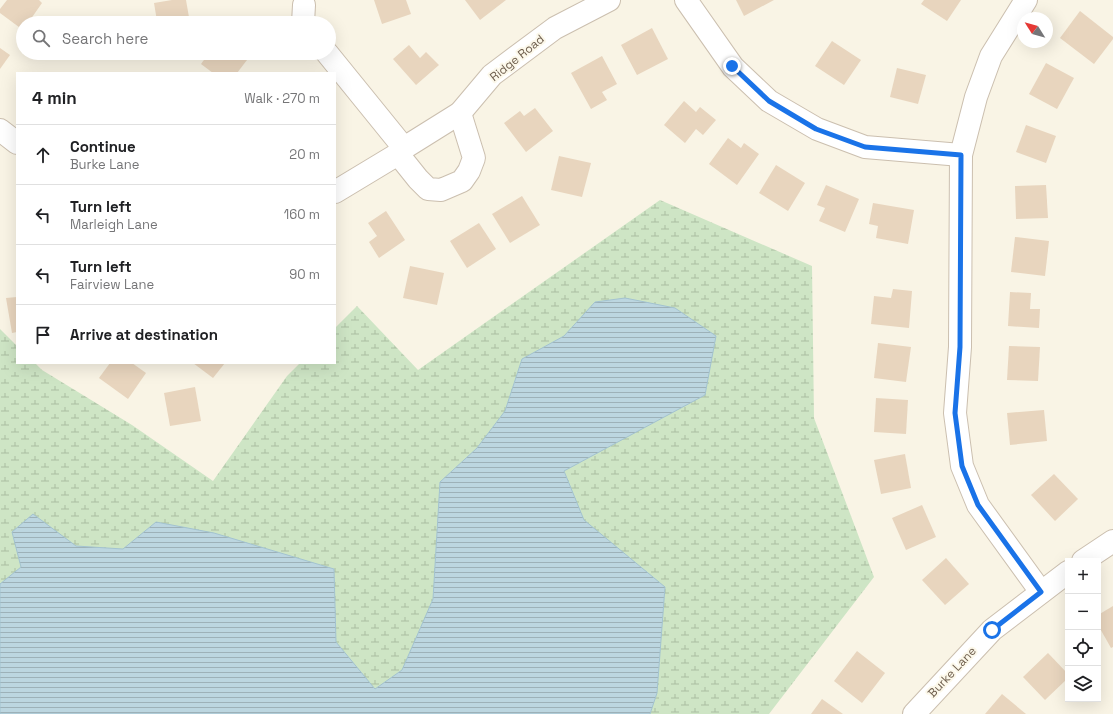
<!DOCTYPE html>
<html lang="en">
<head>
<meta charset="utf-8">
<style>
	:root { --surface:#fff; --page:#f2f2f2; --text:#202124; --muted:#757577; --line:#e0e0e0 }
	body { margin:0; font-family:"Space Grotesk",sans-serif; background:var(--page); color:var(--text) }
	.controls { position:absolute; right:12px; bottom:12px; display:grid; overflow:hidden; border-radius:0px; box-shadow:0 4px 16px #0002 }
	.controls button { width:36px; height:36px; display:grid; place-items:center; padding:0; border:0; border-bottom:1px solid var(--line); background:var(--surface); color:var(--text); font:20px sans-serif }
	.compass { position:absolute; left:1017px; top:12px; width:36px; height:36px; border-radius:50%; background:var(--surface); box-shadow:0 4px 16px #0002; rotate:307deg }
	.stop { position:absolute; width:12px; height:12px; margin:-9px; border:3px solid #1a73e8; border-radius:50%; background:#fff }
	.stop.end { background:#1a73e8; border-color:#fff; box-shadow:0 1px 4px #0008 }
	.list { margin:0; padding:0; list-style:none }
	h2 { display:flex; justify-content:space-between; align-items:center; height:52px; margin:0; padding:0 16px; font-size:17px }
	h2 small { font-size:13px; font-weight:400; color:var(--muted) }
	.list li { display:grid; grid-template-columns:26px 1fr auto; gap:12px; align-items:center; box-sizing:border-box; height:60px; padding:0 16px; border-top:1px solid var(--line) }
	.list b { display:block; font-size:15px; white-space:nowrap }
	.list p { margin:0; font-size:13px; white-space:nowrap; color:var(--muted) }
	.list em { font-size:13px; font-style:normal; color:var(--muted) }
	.icon { flex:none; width:22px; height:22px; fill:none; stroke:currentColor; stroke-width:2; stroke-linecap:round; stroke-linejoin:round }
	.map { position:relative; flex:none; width:1113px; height:714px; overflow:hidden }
	.search { position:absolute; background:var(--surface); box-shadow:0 4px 16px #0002; left:16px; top:16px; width:320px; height:44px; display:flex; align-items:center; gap:10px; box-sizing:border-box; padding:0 14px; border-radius:22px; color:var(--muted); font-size:15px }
	.panel { position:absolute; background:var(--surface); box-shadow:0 4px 16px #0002; left:16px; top:72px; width:320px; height:292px; border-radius:0px }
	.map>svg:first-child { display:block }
	.wetland { fill:url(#wetland-marsh) }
	.water { fill:url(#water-rules); stroke:#a3c3d0 }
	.building { fill:#e8d5be }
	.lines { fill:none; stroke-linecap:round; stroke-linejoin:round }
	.street-casing { stroke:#cbbfaf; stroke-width:24 }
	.street { stroke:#fff; stroke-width:22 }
	.route { stroke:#1a73e8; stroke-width:5 }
	.labels { text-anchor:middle; stroke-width:4; stroke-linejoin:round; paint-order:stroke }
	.street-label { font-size:12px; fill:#6e5e4d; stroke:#fcf8ea }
</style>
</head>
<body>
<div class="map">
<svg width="1113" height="714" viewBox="0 0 1113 714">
	<defs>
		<pattern id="wetland-marsh" width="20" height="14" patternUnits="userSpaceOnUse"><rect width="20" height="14" fill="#cee5c5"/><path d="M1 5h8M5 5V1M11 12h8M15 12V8" fill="none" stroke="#abbda2"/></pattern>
		<pattern id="water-rules" width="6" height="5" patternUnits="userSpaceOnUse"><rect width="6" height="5" fill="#bcd6e0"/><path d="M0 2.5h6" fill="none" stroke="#9db1b8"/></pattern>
	</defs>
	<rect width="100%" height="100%" fill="#f9f4e5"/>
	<!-- wetland -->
	<path class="wetland" d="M 660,200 L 812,266 L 814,418 L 874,577 L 769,714 L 0,714 L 0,329 L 17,346 L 17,363 L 35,363 L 42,370 L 132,425 L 213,481 L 287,376 L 300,363 L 335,363 L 335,328 L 357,306 L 418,370 Z"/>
	<!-- water -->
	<path class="water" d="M 625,298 L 675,308 L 716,336 L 705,395 L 564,471 L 584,520 L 665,587 L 657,693 L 650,714 L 0,714 L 0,584 L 21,567 L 12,532 L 33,514 L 76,546 L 123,549 L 156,522 L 214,533 L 334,569 L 336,642 L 375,689 L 402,670 L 433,599 L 440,482 L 477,448 L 505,411 L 522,359 L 564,336 L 595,302 Z"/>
	<!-- building -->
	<g class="building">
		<path d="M 7,0 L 39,0 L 42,3 L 28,23 L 23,23 L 23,30 L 0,13 L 0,9 Z"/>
		<path d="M 172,0 L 186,0 L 190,23 L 166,23 L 165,20 L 157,21 L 154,3 Z"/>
		<path d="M 374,0 L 406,0 L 411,14 L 382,24 Z"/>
		<path d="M 465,0 L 506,0 L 480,20 Z"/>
		<path d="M 736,0 L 774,0 L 744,16 Z"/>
		<path d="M 924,0 L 961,0 L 947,21 L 921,4 Z"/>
		<path d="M 1080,11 L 1113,37 L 1113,39 L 1094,64 L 1060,38 Z"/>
		<path d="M 652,28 L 668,59 L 637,75 L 621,45 Z"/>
		<path d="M 832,41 L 861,60 L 844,85 L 815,66 Z"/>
		<path d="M 409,45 L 420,58 L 426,52 L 439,65 L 416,85 L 393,59 Z"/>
		<path d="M 0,48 L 10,55 L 0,69 Z"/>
		<path d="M 209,53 L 237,53 L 247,60 L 237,73 L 213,73 L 201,64 Z"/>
		<path d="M 602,56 L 617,84 L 602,92 L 607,100 L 591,109 L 571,73 Z"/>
		<path d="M 1046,63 L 1074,78 L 1057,109 L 1029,94 Z"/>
		<path d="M 897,68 L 926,75 L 918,104 L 890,97 Z"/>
		<path d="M 684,101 L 696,112 L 700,107 L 716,120 L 703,135 L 696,129 L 685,143 L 664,125 Z"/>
		<path d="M 535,108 L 553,131 L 526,152 L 504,123 L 520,111 L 524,116 Z"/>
		<path d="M 1026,125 L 1056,136 L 1046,163 L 1016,152 Z"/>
		<path d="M 728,138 L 741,148 L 744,143 L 759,154 L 737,185 L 709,164 Z"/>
		<path d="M 559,156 L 591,163 L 582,197 L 551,190 Z"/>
		<path d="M 776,165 L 805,183 L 788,211 L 759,193 Z"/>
		<path d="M 826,185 L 859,199 L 845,232 L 819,221 L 825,208 L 817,205 Z"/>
		<path d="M 1046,185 L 1048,218 L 1016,219 L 1015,186 Z"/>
		<path d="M 522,196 L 540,225 L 510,243 L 492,214 Z"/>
		<path d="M 873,203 L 914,210 L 908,244 L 876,238 L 878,226 L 869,224 Z"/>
		<path d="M 386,211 L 405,240 L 379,258 L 369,242 L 377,236 L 368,223 Z"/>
		<path d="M 479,223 L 496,249 L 467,268 L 450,241 Z"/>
		<path d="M 1015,237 L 1049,241 L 1045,276 L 1011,272 Z"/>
		<path d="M 410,266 L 444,273 L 437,305 L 403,298 Z"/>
		<path d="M 893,289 L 912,291 L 909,328 L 871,324 L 874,296 L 891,298 Z"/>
		<path d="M 1010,292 L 1031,293 L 1030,309 L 1040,309 L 1039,328 L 1008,326 Z"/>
		<path d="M 17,297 L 17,332 L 12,333 L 6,298 Z"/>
		<path d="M 878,343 L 911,347 L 906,382 L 874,378 Z"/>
		<path d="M 1009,346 L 1040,347 L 1038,381 L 1007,380 Z"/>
		<path d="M 110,363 L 132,363 L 146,373 L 128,399 L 99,378 Z"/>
		<path d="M 193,363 L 225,363 L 213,378 Z"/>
		<path d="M 195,387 L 201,421 L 170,426 L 164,393 Z"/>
		<path d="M 876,398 L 908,400 L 906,434 L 874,432 Z"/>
		<path d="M 1044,410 L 1047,441 L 1010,445 L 1007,413 Z"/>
		<path d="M 905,454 L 911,488 L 881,494 L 874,460 Z"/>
		<path d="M 1054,474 L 1078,499 L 1055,521 L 1031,495 Z"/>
		<path d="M 922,505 L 936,537 L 906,550 L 892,518 Z"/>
		<path d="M 946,558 L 969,584 L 945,605 L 922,580 Z"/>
		<path d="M 1113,606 L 1113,647 L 1111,648 L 1098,625 L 1098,615 Z"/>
		<path d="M 857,651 L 885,673 L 862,703 L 834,681 Z"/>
		<path d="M 1048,653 L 1068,674 L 1068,678 L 1045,700 L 1023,677 Z"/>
		<path d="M 1002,694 L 1026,714 L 985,714 Z"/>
		<path d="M 822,699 L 843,714 L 811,714 Z"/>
	</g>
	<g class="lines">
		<!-- street casing -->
		<g class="street-casing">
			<g id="street">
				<path d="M 686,0 L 733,67 L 769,101 L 817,129 L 865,147 L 961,155"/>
				<path d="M 1026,0 L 991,56 L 976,97 L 961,155 L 960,347 L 955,413 L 962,466 L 978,505 L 1041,592"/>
				<path d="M 303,23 L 304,5"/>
				<path d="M 327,53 L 404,148"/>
				<path d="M 0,130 L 17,143"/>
				<path d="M 398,154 L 418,179 L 428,189 L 441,190 L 462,181 L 469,171 L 474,158 L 460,113"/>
				<path d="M 335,192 L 398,154 L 404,148 L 460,113 L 492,75 L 555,28 L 609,0"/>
				<path d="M 1083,561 L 1113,541"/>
				<path d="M 914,714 L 992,630 L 1068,572"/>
			</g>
		</g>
		<!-- street -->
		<use href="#street" class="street"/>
	</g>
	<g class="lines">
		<!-- route -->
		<path class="route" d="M 732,66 L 769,101 L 816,129 L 865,147 L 961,155 L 960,347 L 955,413 L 962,466 L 978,505 L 1041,592 L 992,630"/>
	</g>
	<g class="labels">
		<!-- street labels -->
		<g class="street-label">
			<text transform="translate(517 58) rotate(-39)" y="4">Ridge Road</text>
			<text transform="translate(952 672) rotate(-47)" y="4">Burke Lane</text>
		</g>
	</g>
</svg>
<div class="controls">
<button>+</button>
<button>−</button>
<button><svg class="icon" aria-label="locate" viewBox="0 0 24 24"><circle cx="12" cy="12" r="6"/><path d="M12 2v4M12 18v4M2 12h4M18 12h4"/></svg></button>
<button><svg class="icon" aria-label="layers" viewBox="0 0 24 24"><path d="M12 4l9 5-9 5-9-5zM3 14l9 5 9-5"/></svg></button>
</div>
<svg class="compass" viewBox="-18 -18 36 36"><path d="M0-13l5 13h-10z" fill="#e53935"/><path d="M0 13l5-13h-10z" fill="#757577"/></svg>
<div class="stop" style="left:992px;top:630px"></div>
<div class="stop end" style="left:732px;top:66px"></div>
<div class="search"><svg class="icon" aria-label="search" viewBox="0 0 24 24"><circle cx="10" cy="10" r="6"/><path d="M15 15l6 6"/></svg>Search here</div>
<section class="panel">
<h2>4 min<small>Walk · 270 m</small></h2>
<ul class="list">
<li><svg class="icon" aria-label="ahead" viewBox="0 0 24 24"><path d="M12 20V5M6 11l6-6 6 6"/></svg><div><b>Continue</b><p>Burke Lane</p></div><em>20 m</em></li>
<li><svg class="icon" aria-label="left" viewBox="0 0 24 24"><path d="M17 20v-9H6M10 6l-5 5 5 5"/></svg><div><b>Turn left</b><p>Marleigh Lane</p></div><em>160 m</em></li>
<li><svg class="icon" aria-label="left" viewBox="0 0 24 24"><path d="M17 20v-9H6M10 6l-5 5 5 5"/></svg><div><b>Turn left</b><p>Fairview Lane</p></div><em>90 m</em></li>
<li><svg class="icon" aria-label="arrive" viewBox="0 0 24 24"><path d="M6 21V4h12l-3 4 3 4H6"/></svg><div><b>Arrive at destination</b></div></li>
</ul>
</section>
</div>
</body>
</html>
